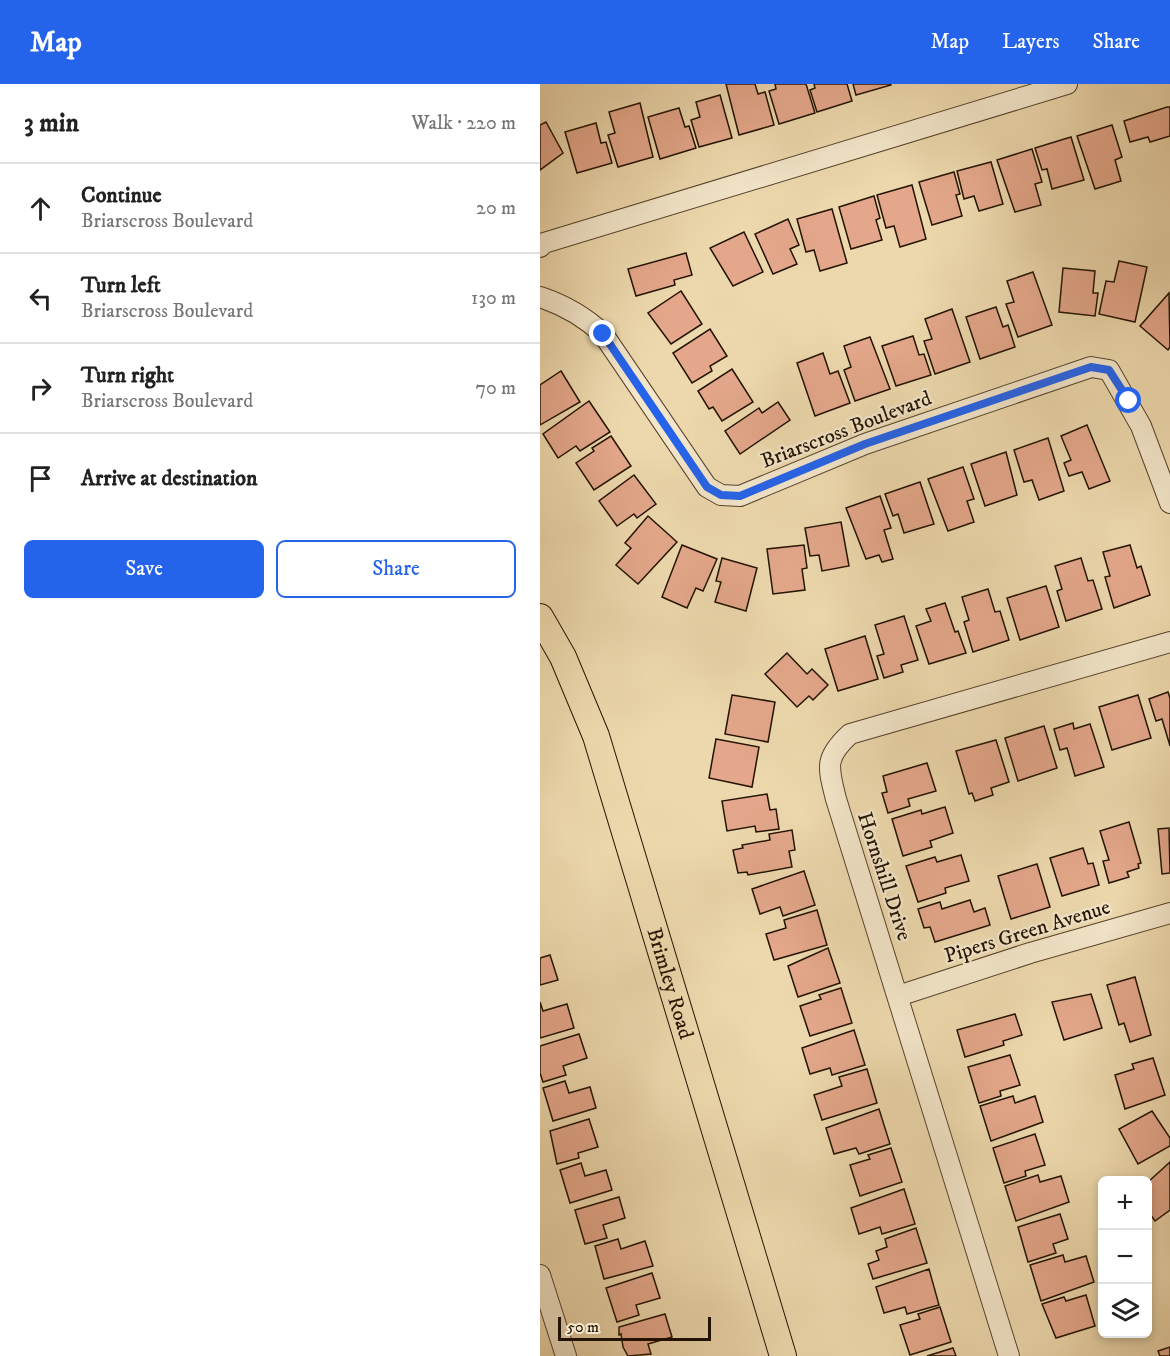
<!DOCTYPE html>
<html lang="en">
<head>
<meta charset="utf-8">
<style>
	:root { --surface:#fff; --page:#f6f6f6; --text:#222; --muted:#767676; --line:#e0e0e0; --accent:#2563eb }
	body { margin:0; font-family:"IM FELL DW Pica",serif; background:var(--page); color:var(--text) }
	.controls { position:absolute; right:18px; bottom:18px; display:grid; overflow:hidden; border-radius:9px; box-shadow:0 3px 9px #0003 }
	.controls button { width:54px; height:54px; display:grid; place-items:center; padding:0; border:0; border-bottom:2px solid var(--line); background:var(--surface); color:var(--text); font:30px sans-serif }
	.scale { position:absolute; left:18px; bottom:15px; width:153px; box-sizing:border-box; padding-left:6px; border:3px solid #231300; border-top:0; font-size:16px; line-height:21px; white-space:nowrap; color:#231300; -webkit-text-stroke:4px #f3e6ca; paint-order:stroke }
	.stop { position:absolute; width:18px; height:18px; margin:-14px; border:4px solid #2563eb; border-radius:50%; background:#fff }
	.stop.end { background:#2563eb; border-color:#fff; box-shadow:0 2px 6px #0008 }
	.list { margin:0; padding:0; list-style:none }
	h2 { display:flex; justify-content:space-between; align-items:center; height:78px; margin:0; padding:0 24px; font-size:26px }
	h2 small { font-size:20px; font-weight:400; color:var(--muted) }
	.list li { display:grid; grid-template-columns:39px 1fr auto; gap:18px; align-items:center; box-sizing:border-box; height:90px; padding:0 24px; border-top:2px solid var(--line) }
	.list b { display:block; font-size:22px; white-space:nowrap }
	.list p { margin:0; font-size:20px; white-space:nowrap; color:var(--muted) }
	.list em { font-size:20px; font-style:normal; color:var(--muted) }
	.actions { display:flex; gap:12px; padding:18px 24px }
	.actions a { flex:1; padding:14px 0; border:2px solid var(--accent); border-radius:9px; text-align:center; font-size:21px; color:var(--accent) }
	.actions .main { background:var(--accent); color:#fff }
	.icon { flex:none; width:33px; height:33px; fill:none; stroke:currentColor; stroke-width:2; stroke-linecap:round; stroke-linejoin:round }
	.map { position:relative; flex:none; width:630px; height:1272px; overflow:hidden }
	header { display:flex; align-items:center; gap:36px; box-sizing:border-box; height:84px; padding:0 30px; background:var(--accent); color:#fff }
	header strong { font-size:28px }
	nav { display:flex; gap:33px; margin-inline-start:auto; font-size:21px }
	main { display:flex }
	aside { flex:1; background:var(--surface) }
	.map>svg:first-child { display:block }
	.building { fill:#e4a78b; stroke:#231300; stroke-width:1.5 }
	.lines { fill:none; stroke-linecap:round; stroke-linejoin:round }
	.minor-casing { stroke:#56442b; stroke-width:22 }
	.major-casing { stroke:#231300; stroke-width:28 }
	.minor { stroke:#f3e6ca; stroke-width:20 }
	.major { stroke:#edd8ad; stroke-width:26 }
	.route { stroke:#2563eb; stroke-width:8 }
	.labels { text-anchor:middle; stroke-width:4.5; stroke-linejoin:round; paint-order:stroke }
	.street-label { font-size:21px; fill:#231300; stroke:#f3e6ca }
</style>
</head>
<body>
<header>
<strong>Map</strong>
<nav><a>Map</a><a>Layers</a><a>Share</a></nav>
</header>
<main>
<aside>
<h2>3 min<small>Walk · 220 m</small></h2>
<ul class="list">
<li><svg class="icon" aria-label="ahead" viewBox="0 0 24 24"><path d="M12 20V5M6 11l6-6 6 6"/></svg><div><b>Continue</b><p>Briarscross Boulevard</p></div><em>20 m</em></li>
<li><svg class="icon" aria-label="left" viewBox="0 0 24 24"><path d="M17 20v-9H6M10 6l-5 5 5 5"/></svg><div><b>Turn left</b><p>Briarscross Boulevard</p></div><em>130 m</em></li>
<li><svg class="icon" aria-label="right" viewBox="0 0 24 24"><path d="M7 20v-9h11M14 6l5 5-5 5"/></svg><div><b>Turn right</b><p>Briarscross Boulevard</p></div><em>70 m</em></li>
<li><svg class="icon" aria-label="arrive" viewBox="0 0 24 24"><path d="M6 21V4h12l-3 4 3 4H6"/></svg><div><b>Arrive at destination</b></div></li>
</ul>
<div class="actions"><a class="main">Save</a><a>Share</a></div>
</aside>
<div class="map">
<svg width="630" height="1272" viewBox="0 0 630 1272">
	<rect width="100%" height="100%" fill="#edd8ad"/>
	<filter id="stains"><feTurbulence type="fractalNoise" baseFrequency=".00333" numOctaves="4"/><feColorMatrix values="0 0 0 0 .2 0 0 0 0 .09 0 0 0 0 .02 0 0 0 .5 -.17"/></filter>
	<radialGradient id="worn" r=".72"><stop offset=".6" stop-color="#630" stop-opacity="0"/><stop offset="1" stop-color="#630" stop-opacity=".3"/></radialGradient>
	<!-- building -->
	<g class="building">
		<path d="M 186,0 L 215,0 L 218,10 L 225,8 L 234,41 L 199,51 Z"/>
		<path d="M 235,0 L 266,0 L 275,29 L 239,40 L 229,7 L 236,5 Z"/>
		<path d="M 274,0 L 307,0 L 312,17 L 277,28 L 270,6 L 275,4 Z"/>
		<path d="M 313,0 L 351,0 L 351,1 L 316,11 Z"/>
		<path d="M 180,11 L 192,54 L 159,63 L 151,36 L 160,33 L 156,18 Z"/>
		<path d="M 100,19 L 113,73 L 78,83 L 68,51 L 75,49 L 69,28 Z"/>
		<path d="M 627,23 L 630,23 L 630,52 L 610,58 L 608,53 L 590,58 L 584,37 Z"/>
		<path d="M 139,24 L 145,43 L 149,42 L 156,64 L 120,75 L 108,33 Z"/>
		<path d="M 6,38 L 23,69 L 0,86 L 0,41 Z"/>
		<path d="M 56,39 L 61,59 L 66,58 L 72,79 L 37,89 L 25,48 Z"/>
		<path d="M 572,41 L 582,73 L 575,76 L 581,97 L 555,105 L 537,52 Z"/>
		<path d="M 531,53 L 544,96 L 512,105 L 507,85 L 502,86 L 495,64 Z"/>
		<path d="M 492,65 L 502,98 L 495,100 L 501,121 L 475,128 L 457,76 Z"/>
		<path d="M 451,78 L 463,120 L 439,127 L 434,112 L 424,115 L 417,87 Z"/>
		<path d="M 414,88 L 420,110 L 416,111 L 422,132 L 392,141 L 379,98 Z"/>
		<path d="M 372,101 L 386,155 L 360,163 L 354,142 L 346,144 L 337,111 Z"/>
		<path d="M 334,112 L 340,134 L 336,136 L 342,156 L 311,165 L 299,123 Z"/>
		<path d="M 292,125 L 307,179 L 280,187 L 274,166 L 266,168 L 257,135 Z"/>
		<path d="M 248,135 L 259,161 L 250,165 L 257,180 L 233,190 L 215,150 Z"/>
		<path d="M 204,148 L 223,188 L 193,202 L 170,164 Z"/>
		<path d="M 146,169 L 152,191 L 134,196 L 135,201 L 96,212 L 88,185 Z"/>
		<path d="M 579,177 L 607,183 L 595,238 L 559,230 L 566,197 L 574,198 Z"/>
		<path d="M 523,184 L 555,187 L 553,209 L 558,209 L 555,232 L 519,228 Z"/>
		<path d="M 493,188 L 512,241 L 478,253 L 466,220 L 474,218 L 467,197 Z"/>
		<path d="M 141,207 L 162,240 L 131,260 L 108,229 Z"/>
		<path d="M 629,209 L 630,263 L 628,266 L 600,242 Z"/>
		<path d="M 456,223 L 463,243 L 468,241 L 475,263 L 440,275 L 426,233 Z"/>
		<path d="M 412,225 L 430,278 L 395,290 L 384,257 L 392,255 L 385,235 Z"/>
		<path d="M 170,245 L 187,272 L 170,282 L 172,287 L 152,299 L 133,269 Z"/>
		<path d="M 373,252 L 379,271 L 384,270 L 391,291 L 356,302 L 342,262 Z"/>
		<path d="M 330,253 L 350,305 L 315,317 L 304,286 L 311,283 L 304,262 Z"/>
		<path d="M 283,269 L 290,290 L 298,287 L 310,319 L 275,332 L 257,279 Z"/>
		<path d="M 192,285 L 213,318 L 182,337 L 173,323 L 169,325 L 158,307 Z"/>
		<path d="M 21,287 L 40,318 L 0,341 L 0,301 Z"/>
		<path d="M 49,317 L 70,348 L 40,367 L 36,362 L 18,374 L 3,350 Z"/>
		<path d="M 238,318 L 250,336 L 200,370 L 185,347 L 219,324 L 222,329 Z"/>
		<path d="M 547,341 L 570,397 L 549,405 L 542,388 L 529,392 L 524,379 L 531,376 L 521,352 Z"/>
		<path d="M 71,352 L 91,382 L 54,406 L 36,379 L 54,367 L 52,364 Z"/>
		<path d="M 508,354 L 524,407 L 499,416 L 492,396 L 484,398 L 474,366 Z"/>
		<path d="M 466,368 L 477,411 L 445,422 L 431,380 Z"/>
		<path d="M 423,383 L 434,415 L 427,417 L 434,438 L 408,447 L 388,395 Z"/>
		<path d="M 94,391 L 116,420 L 97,434 L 94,430 L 77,442 L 59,417 Z"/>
		<path d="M 380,398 L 394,440 L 364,449 L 358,430 L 353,432 L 345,410 Z"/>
		<path d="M 340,412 L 351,444 L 344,446 L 353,475 L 342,478 L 339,471 L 326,475 L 306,424 Z"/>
		<path d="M 108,432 L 137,458 L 98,500 L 76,481 L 91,464 L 85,459 Z"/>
		<path d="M 301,438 L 309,482 L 282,487 L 279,471 L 270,472 L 265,444 Z"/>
		<path d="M 142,461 L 177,475 L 163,507 L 156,504 L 147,524 L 122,513 Z"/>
		<path d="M 264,461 L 267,484 L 262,485 L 265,506 L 233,510 L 227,465 Z"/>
		<path d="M 590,461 L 597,484 L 601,482 L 610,511 L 574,524 L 565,493 L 570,492 L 563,468 Z"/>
		<path d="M 182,474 L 217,484 L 206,527 L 175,518 L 181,498 L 176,497 Z"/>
		<path d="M 541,474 L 548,497 L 553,496 L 562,525 L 526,537 L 517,507 L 522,505 L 515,482 Z"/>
		<path d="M 506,502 L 519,543 L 480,556 L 467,514 Z"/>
		<path d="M 448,505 L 455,528 L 460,527 L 469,556 L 433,568 L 424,538 L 429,536 L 422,513 Z"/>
		<path d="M 405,519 L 415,548 L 418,547 L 426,569 L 389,580 L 376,542 L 391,537 L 386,525 Z"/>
		<path d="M 364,532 L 378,576 L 361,581 L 363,588 L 344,594 L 337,572 L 344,570 L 335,541 Z"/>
		<path d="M 325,552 L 338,595 L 298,607 L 285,565 Z"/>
		<path d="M 247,569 L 267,590 L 272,585 L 288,601 L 273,616 L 269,612 L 257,623 L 225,590 Z"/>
		<path d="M 628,608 L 630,614 L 630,662 L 622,635 L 616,637 L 609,615 Z"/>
		<path d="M 192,611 L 235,618 L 228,658 L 185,650 Z"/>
		<path d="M 598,611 L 611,654 L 572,666 L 559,623 Z"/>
		<path d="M 533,639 L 534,645 L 550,640 L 564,683 L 535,692 L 527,664 L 520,666 L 514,645 Z"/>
		<path d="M 504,642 L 517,684 L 478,697 L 465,654 Z"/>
		<path d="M 176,655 L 219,663 L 212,703 L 169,694 Z"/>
		<path d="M 456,656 L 469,698 L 451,704 L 453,711 L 435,717 L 432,709 L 429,710 L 416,667 Z"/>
		<path d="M 387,679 L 396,707 L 368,715 L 370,722 L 348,729 L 342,709 L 347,708 L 343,692 Z"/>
		<path d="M 227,710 L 230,726 L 236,725 L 239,745 L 216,748 L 215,742 L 187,747 L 182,717 Z"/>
		<path d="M 405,723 L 413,749 L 390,757 L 392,763 L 363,772 L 352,735 L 381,726 L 382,730 Z"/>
		<path d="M 589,738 L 601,779 L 598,780 L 599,784 L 587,788 L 589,793 L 569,799 L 563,777 L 569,776 L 560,747 Z"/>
		<path d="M 629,744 L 630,789 L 622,790 L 618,745 Z"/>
		<path d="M 252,746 L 255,766 L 249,767 L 252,783 L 208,791 L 207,788 L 198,789 L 193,766 L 203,764 L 202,761 L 230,756 L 229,750 Z"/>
		<path d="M 543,764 L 548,780 L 553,779 L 559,801 L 522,812 L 510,774 Z"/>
		<path d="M 421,771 L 429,797 L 405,804 L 406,809 L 378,818 L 366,782 L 395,773 L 397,778 Z"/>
		<path d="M 497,780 L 510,823 L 471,835 L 458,792 Z"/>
		<path d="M 264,787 L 275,821 L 243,832 L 240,823 L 220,830 L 212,805 Z"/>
		<path d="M 430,816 L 434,828 L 445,824 L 450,841 L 395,858 L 390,843 L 384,844 L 378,825 L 400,818 L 402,825 Z"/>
		<path d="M 277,826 L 287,861 L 234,876 L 226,850 L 246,844 L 244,836 Z"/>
		<path d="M 288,864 L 300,899 L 258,913 L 248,882 Z"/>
		<path d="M 10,871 L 18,896 L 0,901 L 0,874 Z"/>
		<path d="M 595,893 L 611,951 L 590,958 L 584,939 L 579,941 L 567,901 Z"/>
		<path d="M 301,904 L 312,939 L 270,952 L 260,922 L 281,915 L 279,911 Z"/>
		<path d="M 551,910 L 562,944 L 524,956 L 512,918 Z"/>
		<path d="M 0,918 L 3,927 L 27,920 L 34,944 L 0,954 Z"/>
		<path d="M 475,930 L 482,951 L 463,957 L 464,961 L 425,973 L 417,946 Z"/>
		<path d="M 314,946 L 325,981 L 292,991 L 290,984 L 270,990 L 262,964 Z"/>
		<path d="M 39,950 L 47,974 L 23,982 L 26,991 L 3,998 L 0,989 L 0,962 Z"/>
		<path d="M 470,971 L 480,1001 L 460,1007 L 461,1012 L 439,1019 L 428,983 Z"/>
		<path d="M 613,974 L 625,1011 L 585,1025 L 575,991 L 594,985 L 592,980 Z"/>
		<path d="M 327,985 L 337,1019 L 282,1036 L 274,1011 L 302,1002 L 299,993 Z"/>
		<path d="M 25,997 L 29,1009 L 50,1003 L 56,1024 L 13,1037 L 3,1004 Z"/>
		<path d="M 473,1012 L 475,1019 L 495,1012 L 503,1038 L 451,1057 L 440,1022 Z"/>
		<path d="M 339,1025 L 350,1060 L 319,1070 L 316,1064 L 294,1070 L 286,1044 Z"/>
		<path d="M 612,1027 L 630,1054 L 630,1062 L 598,1080 L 579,1045 Z"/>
		<path d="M 49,1035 L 58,1063 L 38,1069 L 39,1074 L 17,1080 L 10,1047 Z"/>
		<path d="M 495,1050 L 505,1081 L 485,1087 L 486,1092 L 464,1099 L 453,1064 Z"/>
		<path d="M 351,1064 L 362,1098 L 320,1112 L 310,1081 L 330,1075 L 328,1071 Z"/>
		<path d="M 630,1078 L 630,1126 L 615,1137 L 608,1127 L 608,1098 Z"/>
		<path d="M 41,1079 L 45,1092 L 66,1086 L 72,1106 L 30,1119 L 20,1086 Z"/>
		<path d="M 498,1091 L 500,1098 L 521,1092 L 529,1118 L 476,1137 L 465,1102 Z"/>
		<path d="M 364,1105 L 375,1140 L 342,1150 L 340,1143 L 319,1150 L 311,1124 Z"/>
		<path d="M 79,1113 L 85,1134 L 63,1141 L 67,1154 L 45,1160 L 35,1126 Z"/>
		<path d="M 520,1130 L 528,1155 L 513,1160 L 516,1169 L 488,1178 L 478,1143 Z"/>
		<path d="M 376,1144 L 387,1179 L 333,1195 L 328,1180 L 339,1176 L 336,1167 L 347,1163 L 345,1155 Z"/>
		<path d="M 78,1155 L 81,1165 L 105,1157 L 113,1182 L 64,1195 L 55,1162 Z"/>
		<path d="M 523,1171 L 525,1178 L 546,1172 L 554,1198 L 501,1217 L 490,1181 Z"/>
		<path d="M 389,1185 L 399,1221 L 367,1230 L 365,1223 L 344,1229 L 336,1203 Z"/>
		<path d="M 112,1189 L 120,1214 L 96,1221 L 99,1231 L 77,1238 L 66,1204 Z"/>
		<path d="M 546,1211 L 555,1242 L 516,1254 L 502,1220 L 524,1213 L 526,1217 Z"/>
		<path d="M 400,1223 L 411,1258 L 370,1271 L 360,1241 L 380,1235 L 378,1230 Z"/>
		<path d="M 125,1230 L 132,1253 L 108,1260 L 111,1270 L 88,1272 L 83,1263 L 81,1250 L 79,1251 L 79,1243 Z"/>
		<path d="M 630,1263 L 630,1272 L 620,1272 L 618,1267 Z"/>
		<path d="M 413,1264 L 416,1272 L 387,1272 Z"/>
	</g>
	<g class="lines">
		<!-- minor casing -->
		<g class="minor-casing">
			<g id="minor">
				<path d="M 0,163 L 4,159 L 527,0"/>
				<path d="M 0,213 C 24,221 45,233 63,250 L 167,403 L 181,411 L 200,412 L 325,360 L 551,283 L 569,286 L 601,342 L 630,419"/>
				<path d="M 358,912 L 490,869 L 630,829"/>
				<path d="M 0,1191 L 26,1272"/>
				<path d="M 469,1272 L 296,715 C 288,683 284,674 310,650 L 630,558"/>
			</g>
		</g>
		<!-- major casing -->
		<g class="major-casing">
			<g id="major">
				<path id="s1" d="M 0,533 L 23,573 L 56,652 L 243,1272"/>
			</g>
		</g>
		<!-- minor -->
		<use href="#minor" class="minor"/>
		<!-- major -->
		<use href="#major" class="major"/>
	</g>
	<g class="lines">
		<!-- route -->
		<path class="route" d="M 63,250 L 167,403 L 181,411 L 200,412 L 325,360 L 551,283 L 569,286 L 589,317"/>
	</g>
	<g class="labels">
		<!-- street labels -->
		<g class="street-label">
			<text transform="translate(306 345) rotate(-21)" y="7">Briarscross Boulevard</text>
			<text transform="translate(345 792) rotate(72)" y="7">Hornshill Drive</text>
			<text transform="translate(487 847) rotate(-17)" y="7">Pipers Green Avenue</text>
			<text dy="7" stroke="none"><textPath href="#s1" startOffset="390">Brimley Road</textPath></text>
		</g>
	</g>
	<rect width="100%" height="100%" filter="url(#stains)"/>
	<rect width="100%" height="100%" fill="url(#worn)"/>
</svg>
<div class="controls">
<button>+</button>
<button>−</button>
<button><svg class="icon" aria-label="layers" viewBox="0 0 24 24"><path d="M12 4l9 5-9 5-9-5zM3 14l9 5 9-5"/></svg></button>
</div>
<div class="scale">50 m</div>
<div class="stop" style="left:589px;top:317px"></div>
<div class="stop end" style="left:63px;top:250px"></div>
</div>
</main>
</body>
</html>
